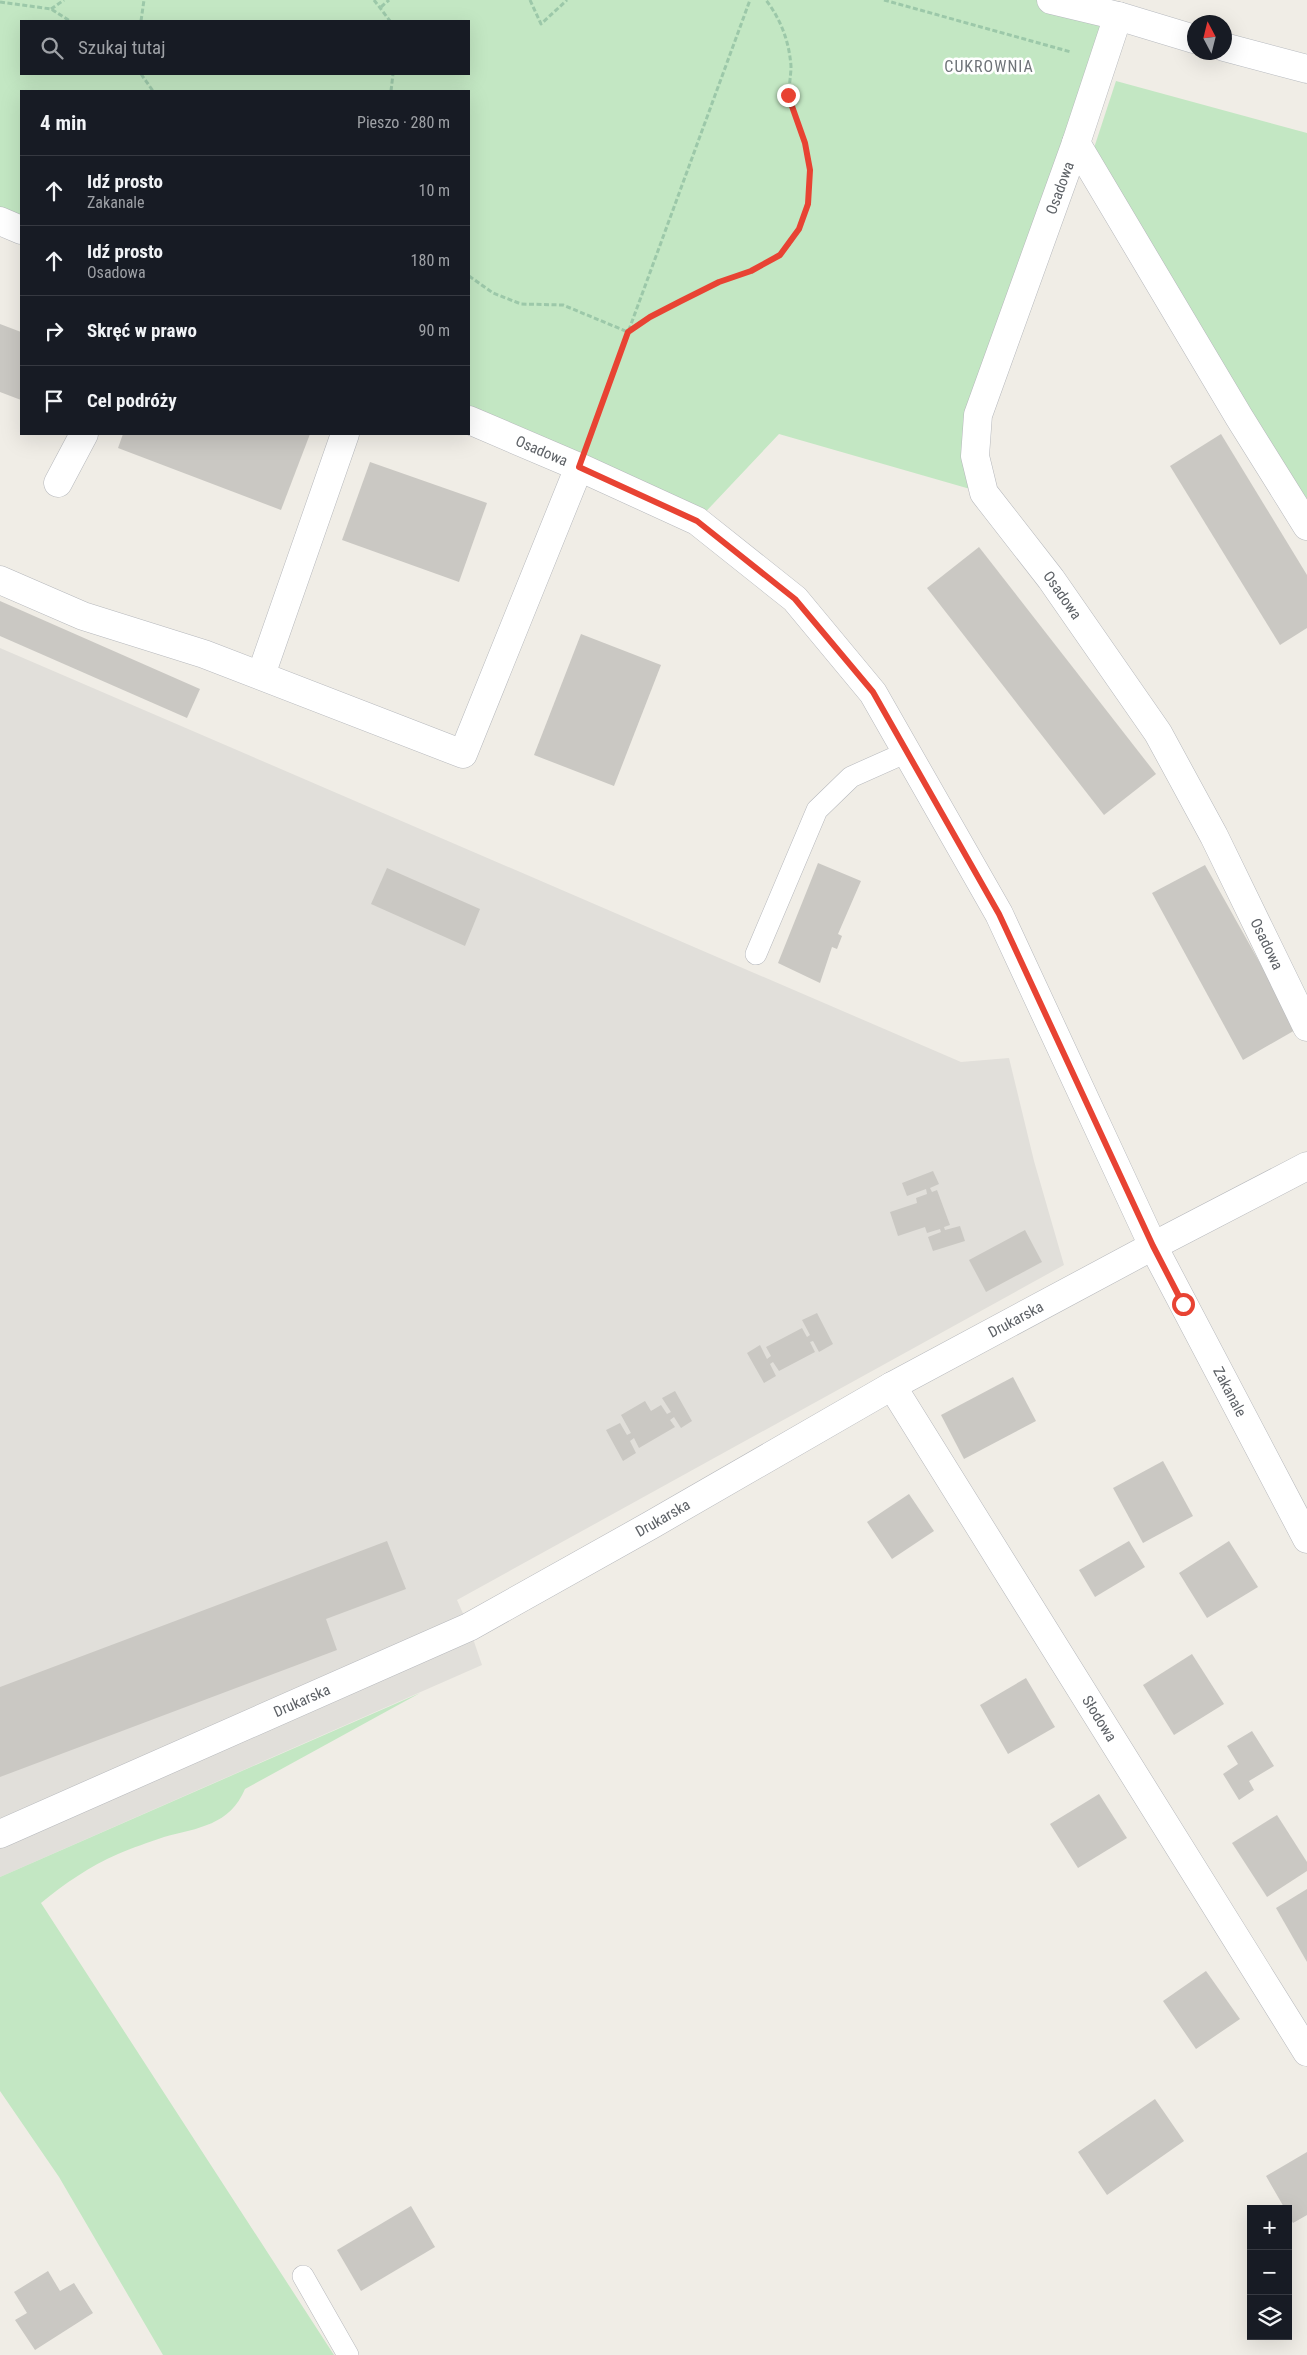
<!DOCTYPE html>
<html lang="pl">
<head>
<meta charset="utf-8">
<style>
	:root { --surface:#171b24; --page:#20242c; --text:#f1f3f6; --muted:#9ea1a6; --line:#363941 }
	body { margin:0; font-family:"Roboto Condensed",sans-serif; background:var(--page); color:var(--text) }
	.controls { position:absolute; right:15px; bottom:15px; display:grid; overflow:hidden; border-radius:0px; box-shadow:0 5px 20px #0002 }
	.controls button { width:45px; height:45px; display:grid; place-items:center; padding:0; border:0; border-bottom:1px solid var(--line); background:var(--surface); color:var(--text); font:25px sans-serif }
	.compass { position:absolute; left:1187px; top:15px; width:45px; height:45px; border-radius:50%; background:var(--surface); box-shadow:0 5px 20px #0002; rotate:353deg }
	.stop { position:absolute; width:15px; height:15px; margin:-11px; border:4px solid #e84333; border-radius:50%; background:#fff }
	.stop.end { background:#e84333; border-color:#fff; box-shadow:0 1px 5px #0008 }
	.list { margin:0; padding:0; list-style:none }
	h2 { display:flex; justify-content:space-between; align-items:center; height:65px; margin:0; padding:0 20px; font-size:21px }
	h2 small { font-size:16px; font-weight:400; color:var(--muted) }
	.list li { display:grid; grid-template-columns:32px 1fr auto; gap:15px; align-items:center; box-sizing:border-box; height:70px; padding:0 20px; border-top:1px solid var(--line) }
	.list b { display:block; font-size:19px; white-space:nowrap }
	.list p { margin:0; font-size:16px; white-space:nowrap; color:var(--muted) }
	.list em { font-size:16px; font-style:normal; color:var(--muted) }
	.icon { flex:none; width:28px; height:28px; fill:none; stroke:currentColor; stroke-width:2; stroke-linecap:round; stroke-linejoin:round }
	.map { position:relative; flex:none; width:1307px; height:2355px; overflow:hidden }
	.search { position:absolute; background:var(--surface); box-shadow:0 5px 20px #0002; left:20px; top:20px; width:450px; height:55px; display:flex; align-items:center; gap:12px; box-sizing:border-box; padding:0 18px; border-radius:0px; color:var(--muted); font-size:19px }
	.panel { position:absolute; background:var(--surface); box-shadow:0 5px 20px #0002; left:20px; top:90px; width:450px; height:345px; border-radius:0px }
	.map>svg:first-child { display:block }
	.industrial { fill:#e1dfda }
	.green { fill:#c3e7c3; fill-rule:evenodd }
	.building { fill:#cac8c3 }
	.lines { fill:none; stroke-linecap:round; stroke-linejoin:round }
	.lane-casing { stroke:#b6b8bc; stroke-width:22 }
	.street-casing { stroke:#b6b8bc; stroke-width:29 }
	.secondary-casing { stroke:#b7babf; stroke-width:29 }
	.path { stroke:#9cc8a9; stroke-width:3; stroke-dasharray:5 2.5; stroke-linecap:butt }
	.lane { stroke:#fff; stroke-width:21 }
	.street { stroke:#fff; stroke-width:28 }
	.secondary { stroke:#fff; stroke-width:28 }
	.route { stroke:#e84333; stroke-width:6 }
	.labels { text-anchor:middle; stroke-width:5; stroke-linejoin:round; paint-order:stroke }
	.street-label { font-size:15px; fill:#5d6166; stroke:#fff }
	.neighbourhood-label { font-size:16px; letter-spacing:1px; fill:#6e7378; stroke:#fff }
</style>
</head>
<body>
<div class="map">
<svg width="1307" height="2355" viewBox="0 0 1307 2355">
	<rect width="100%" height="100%" fill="#f0ede6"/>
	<!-- industrial -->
	<path class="industrial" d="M 0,648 L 961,1062 L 1009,1058 L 1034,1161 L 1064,1265 L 457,1600 L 469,1627 L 482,1665 L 0,1877 Z"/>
	<!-- green -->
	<g class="green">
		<path d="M 0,0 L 1051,0 L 1118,16 L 978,415 L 984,493 L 779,434 L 697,521 L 469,420 L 469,91 L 21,91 L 21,230 L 0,221 ZM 21,21 L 469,21 L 469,74 L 21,74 Z"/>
		<path d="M 1116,81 L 1307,133 L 1307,507 L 1094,148 Z"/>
		<path d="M 420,1693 L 245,1789 C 230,1825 198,1828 164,1837 C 149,1842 132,1848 118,1854 C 90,1866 64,1884 41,1903 L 334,2355 L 163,2355 L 59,2177 L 0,2091 L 0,1877 Z"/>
	</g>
	<!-- building -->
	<g class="building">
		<path d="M 0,324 L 21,332 L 21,400 L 0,392 Z"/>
		<path d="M 123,434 L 310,434 L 281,510 L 118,448 Z"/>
		<path d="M 1221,434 L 1307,575 L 1307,628 L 1280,645 L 1170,466 Z"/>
		<path d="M 370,462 L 487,503 L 459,582 L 342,540 Z"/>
		<path d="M 979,547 L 1156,774 L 1104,815 L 927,588 Z"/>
		<path d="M 0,601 L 200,689 L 187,718 L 0,636 Z"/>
		<path d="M 581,634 L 661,665 L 614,786 L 534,755 Z"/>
		<path d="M 818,863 L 861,881 L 838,934 L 842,936 L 837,949 L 832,947 L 820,983 L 778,963 Z"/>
		<path d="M 1205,865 L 1297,1029 L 1243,1060 L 1152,893 Z"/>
		<path d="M 387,868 L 480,909 L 465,946 L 371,904 Z"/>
		<path d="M 933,1171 L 939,1184 L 930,1188 L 932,1192 L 937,1190 L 950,1225 L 944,1227 L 945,1230 L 960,1226 L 965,1241 L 933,1251 L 928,1237 L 941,1232 L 940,1229 L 927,1233 L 925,1227 L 898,1236 L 890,1212 L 917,1203 L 916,1198 L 927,1194 L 926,1189 L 907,1196 L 902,1183 Z"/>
		<path d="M 1025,1230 L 1042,1262 L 986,1292 L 969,1260 Z"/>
		<path d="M 817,1313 L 833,1344 L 819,1352 L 813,1341 L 810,1342 L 815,1352 L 779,1371 L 773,1362 L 770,1364 L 776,1376 L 764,1383 L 747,1353 L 760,1345 L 767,1359 L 771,1356 L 766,1347 L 802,1328 L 807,1337 L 810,1335 L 802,1320 Z"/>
		<path d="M 1013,1377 L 1036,1421 L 964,1459 L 941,1415 Z"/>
		<path d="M 675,1391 L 692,1421 L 681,1428 L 674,1417 L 670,1420 L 675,1427 L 639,1448 L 634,1438 L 630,1441 L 636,1453 L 623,1461 L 606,1430 L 620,1423 L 627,1435 L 631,1433 L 621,1415 L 645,1401 L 651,1411 L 661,1405 L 667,1414 L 671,1412 L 662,1398 Z"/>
		<path d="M 1163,1461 L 1193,1516 L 1143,1543 L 1113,1488 Z"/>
		<path d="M 909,1494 L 934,1531 L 892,1559 L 867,1522 Z"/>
		<path d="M 387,1541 L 406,1589 L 326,1619 L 337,1650 L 0,1777 L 0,1687 Z"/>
		<path d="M 1129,1541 L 1145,1567 L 1095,1597 L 1079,1570 Z"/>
		<path d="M 1229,1541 L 1258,1587 L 1207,1618 L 1179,1573 Z"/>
		<path d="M 1192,1654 L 1224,1704 L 1174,1735 L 1143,1685 Z"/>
		<path d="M 1026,1678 L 1055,1727 L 1008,1754 L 980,1705 Z"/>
		<path d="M 1252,1731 L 1274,1766 L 1249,1781 L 1254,1790 L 1239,1800 L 1223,1774 L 1238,1764 L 1227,1746 Z"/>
		<path d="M 1099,1794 L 1127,1838 L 1078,1868 L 1050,1824 Z"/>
		<path d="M 1277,1815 L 1307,1862 L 1307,1871 L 1267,1897 L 1232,1843 Z"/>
		<path d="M 1307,1889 L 1307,1962 L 1276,1908 Z"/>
		<path d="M 1206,1971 L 1240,2019 L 1196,2049 L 1163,2001 Z"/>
		<path d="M 1155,2099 L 1184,2141 L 1107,2195 L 1078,2152 Z"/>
		<path d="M 1307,2152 L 1307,2215 L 1293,2223 L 1288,2215 L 1288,2209 L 1285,2209 L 1266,2176 Z"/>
		<path d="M 411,2206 L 435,2247 L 361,2291 L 337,2250 Z"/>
		<path d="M 48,2271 L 60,2291 L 74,2283 L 93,2313 L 35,2350 L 15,2320 L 27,2313 L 14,2292 Z"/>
	</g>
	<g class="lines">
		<!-- lane casing -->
		<g class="lane-casing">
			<g id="lane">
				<path d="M 756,954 L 817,810 L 851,777 L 907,752"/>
				<path d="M 303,2276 L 348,2355"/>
			</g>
		</g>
		<!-- street casing -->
		<g class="street-casing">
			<g id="street">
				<path id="s1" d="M 1118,16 L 1076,143 L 978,415 L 975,456 L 984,493 L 1051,579 L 1158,733 L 1214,836 L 1307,1027"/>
				<path d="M 1076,143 L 1239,417 L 1307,526"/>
				<path d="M 0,221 L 21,230"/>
				<path id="s2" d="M 469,420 L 579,467 L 697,521 L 795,599 L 873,693 L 999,914 L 1153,1246 L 1307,1539"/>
				<path d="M 58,483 L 84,434"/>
				<path d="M 0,580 L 83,616 L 204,654 L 463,754 L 579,467"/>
				<path d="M 261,675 L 345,434"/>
				<path id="s3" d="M 892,1386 L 1307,2052"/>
				<path id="s4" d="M 0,1834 L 469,1627 L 651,1525 L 892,1386 L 1153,1246 L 1307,1166"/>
			</g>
		</g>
		<!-- secondary casing -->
		<g class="secondary-casing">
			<g id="secondary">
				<path d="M 1051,0 L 1118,16 L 1194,39"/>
				<path d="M 1224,47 L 1307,69"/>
			</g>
		</g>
		<!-- path -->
		<g class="path">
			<path d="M 374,0 L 390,21"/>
			<path d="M 530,0 L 541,24 L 567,0"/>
			<path d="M 884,0 L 1071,52"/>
			<path d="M 0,2 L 51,9 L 70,21"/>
			<path d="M 381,7 L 389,0"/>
			<path d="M 51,9 L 64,0"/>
			<path d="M 141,21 L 144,0"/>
			<path d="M 141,74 L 153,91"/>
			<path d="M 391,91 L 393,74"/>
			<path d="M 469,276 L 493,293 L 521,304 L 563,305 L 628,332 C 656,313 686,298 717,283 C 738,274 761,269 779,255 C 801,239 812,195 809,169 C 808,146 797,126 791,104 C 787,91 791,79 791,66 C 789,41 781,20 766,0"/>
			<path d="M 590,436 L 750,0"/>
		</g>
		<!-- lane -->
		<use href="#lane" class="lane"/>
		<!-- street -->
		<use href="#street" class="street"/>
		<!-- secondary -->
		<use href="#secondary" class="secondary"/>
	</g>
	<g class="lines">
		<!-- route -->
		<path class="route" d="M 788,95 L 805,143 L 810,170 L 808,204 L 799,229 L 780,255 L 751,271 L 719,282 L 681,301 L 650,317 L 628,332 L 579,467 L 697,521 L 795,599 L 873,692 L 999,914 L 1153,1246 L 1183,1304"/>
	</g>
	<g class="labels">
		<!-- street labels -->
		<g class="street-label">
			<text transform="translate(1060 188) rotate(-70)" y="5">Osadowa</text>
			<text dy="5" stroke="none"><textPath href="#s2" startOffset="79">Osadowa</textPath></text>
			<text dy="5" stroke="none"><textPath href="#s1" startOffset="631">Osadowa</textPath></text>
			<text dy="5" stroke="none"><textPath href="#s1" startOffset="1036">Osadowa</textPath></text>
			<text dy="5" stroke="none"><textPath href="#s4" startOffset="1140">Drukarska</textPath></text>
			<text dy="5" stroke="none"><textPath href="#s2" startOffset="1282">Zakanale</textPath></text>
			<text dy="5" stroke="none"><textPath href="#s4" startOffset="735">Drukarska</textPath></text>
			<text dy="5" stroke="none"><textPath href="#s4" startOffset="330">Drukarska</textPath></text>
			<text dy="5" stroke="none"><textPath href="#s3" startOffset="392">Słodowa</textPath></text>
		</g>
		<!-- neighbourhood labels -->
		<g class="neighbourhood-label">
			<text x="989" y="72">CUKROWNIA</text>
		</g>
	</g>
</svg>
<div class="controls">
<button>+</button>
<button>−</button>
<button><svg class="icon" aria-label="layers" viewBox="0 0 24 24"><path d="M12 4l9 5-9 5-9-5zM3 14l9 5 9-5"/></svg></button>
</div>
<svg class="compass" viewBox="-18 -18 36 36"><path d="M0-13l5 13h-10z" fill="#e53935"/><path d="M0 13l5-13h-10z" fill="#9ea1a6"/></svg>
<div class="stop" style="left:1183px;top:1304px"></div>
<div class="stop end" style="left:788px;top:95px"></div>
<div class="search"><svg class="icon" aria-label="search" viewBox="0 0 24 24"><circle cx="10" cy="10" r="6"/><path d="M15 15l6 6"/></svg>Szukaj tutaj</div>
<section class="panel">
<h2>4 min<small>Pieszo · 280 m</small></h2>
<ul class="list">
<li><svg class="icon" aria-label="ahead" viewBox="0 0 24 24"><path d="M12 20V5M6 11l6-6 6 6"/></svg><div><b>Idź prosto</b><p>Zakanale</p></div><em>10 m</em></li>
<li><svg class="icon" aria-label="ahead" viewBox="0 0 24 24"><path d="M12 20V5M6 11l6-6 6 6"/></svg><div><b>Idź prosto</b><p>Osadowa</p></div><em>180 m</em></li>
<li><svg class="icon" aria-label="right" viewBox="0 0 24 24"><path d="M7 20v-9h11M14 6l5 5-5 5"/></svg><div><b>Skręć w prawo</b></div><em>90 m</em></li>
<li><svg class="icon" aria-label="arrive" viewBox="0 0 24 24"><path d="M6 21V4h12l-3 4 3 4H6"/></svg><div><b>Cel podróży</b></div></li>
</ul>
</section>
</div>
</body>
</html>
